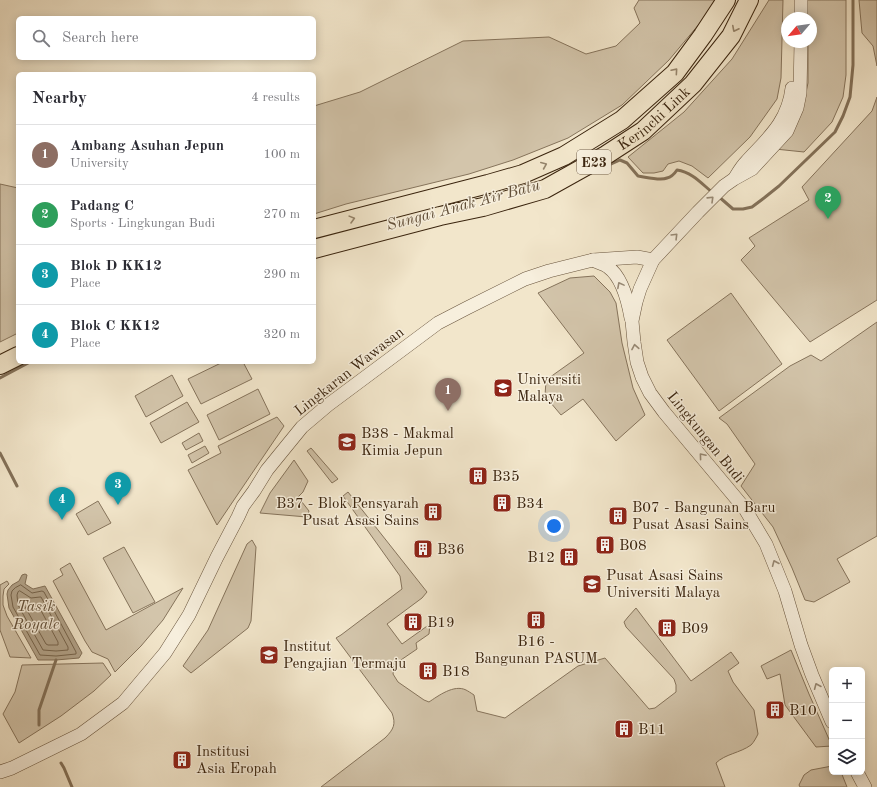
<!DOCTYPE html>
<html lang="en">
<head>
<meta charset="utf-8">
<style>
	:root { --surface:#fff; --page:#f7f7f7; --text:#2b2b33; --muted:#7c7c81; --line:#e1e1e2; --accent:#8f2418 }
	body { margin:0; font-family:"Old Standard TT",serif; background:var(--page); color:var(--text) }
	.controls { position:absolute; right:12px; bottom:12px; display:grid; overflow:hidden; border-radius:6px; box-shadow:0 2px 10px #0003 }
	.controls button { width:36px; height:36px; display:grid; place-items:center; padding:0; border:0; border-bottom:1px solid var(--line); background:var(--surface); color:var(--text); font:20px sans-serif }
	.compass { position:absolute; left:781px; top:12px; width:36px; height:36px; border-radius:50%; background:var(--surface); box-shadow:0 2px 10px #0003; rotate:241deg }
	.you { position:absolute; left:554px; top:526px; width:14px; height:14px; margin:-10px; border:3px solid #fff; border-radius:50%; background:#1a73e8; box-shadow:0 0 0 6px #1a73e833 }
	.badge { display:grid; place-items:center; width:26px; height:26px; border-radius:50%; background:var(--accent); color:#fff; font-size:13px; font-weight:700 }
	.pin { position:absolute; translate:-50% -33px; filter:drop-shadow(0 1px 2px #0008) }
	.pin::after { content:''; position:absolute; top:21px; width:14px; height:12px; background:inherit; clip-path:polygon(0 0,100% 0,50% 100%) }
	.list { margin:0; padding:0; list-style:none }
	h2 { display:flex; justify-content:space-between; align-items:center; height:52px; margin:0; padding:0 16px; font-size:17px }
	h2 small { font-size:13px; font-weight:400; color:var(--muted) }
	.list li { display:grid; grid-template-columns:26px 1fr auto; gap:12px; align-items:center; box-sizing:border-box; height:60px; padding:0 16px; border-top:1px solid var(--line) }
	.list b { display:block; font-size:15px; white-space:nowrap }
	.list p { margin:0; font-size:13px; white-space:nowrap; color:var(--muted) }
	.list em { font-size:13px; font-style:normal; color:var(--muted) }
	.icon { flex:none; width:22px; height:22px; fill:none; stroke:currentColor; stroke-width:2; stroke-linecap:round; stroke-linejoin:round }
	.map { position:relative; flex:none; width:877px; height:787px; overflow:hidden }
	.search { position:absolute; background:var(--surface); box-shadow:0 2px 10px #0003; left:16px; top:16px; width:300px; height:44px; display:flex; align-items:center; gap:10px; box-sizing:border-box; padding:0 14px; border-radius:6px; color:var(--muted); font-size:15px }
	.panel { position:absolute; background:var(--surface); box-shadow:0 2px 10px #0003; left:16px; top:72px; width:300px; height:292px; border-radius:6px }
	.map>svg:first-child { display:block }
	.green { fill:#d3c5ab; stroke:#86745c }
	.water { fill:#b3a48b; stroke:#837159 }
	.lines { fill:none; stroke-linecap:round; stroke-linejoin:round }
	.shore { stroke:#76644c; stroke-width:1 }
	.stream { stroke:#837159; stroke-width:3 }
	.tertiary-casing { stroke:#68543d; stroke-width:14 }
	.motorway-casing { stroke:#3a240e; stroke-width:20 }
	.tertiary { stroke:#f7efdd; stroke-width:13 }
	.motorway { stroke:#f2e6cb; stroke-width:18 }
	.oneway { stroke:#96856c }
	.oneway2 { stroke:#988a76 }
	.labels { text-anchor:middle; stroke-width:3; stroke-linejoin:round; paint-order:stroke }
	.shield { fill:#f7efdd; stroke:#73614c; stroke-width:1 }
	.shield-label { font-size:14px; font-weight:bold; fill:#3a240e }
	.street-label { font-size:15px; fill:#3a240e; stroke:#f7efdd }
	.poi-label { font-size:15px; fill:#3a240e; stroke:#f7efdd; text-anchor:start }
	.water-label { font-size:16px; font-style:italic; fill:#64513a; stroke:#f7efdd }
</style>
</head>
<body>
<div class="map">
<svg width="877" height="787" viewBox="0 0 877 787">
	<rect width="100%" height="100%" fill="#f2e6cb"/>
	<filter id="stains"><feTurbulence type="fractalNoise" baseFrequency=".005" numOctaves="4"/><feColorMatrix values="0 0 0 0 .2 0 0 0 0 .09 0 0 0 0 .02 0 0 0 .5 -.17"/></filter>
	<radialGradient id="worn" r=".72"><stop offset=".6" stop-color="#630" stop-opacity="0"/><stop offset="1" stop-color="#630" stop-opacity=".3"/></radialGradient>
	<!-- green -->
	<g class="green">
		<path d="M 639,0 L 715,0 L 705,17 L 669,60 L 622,105 L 568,138 L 513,160 L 469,174 L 346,204 L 314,214 L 314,106 L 360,92 L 463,41 L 549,37 L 586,54 L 616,46 L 640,23 L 634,8 Z"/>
		<path d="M 769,0 L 783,0 L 781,78 L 777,99 L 750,137 L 708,178 L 692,166 L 679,161 L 668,164 L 663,171 L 654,173 L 643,173 L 628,157 L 684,112 L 732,59 Z"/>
		<path d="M 807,0 L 846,0 L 846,75 L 843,97 L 832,122 L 804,152 L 775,149 L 802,110 L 808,83 L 808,42 L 811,42 L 811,18 L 807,18 Z"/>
		<path d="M 859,0 L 877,0 L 877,66 L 873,46 L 862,33 Z"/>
		<path d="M 877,97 L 877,300 L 810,342 L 741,260 L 755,246 L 749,238 L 809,200 L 802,187 L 872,111 Z"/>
		<path d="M 0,184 L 18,188 L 18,333 L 0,342 Z"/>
		<path d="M 594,276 L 610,292 L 616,303 L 622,343 L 633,388 L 645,415 L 616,441 L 583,399 L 561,415 L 545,396 L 546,380 L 584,353 L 538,293 L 570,278 Z"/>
		<path d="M 731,293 L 782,364 L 719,411 L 667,340 Z"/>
		<path d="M 877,322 L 877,536 L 837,559 L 850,582 L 814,602 L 805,600 L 792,568 L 773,527 L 741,486 L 755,464 L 727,424 L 719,418 L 790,366 L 811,355 L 821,361 Z"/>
		<path d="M 223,362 L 243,362 L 252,379 L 201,404 L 188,379 Z"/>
		<path d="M 172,375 L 183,396 L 146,417 L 135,396 Z"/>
		<path d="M 258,389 L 270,414 L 219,440 L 207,415 Z"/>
		<path d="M 187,402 L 199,422 L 161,443 L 150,423 Z"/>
		<path d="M 277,417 L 284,426 L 217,525 L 188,470 L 221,453 L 218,446 Z"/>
		<path d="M 199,433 L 203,441 L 186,450 L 182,443 Z"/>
		<path d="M 205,446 L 209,453 L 192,463 L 188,455 Z"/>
		<path d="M 311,448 L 338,479 L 332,483 L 307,451 Z"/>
		<path d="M 294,460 L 308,481 L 303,492 L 298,497 L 309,511 L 307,517 L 260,513 L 270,493 Z"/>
		<path d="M 348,492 L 427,592 L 422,598 L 387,624 L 402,644 L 430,624 L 429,634 L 416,643 L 417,649 L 395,664 L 393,674 L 398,682 L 424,700 L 429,702 C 438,696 454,684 466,690 C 468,691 471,693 474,695 L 477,711 L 505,718 L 578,666 L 605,658 L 649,709 L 655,708 L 676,692 L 676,685 L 674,679 L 626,627 L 624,622 L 628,617 L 636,608 L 691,681 L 731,652 L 739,663 L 728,671 L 733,682 L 754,710 L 758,734 C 756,738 754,742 751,745 C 740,753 725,754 716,763 L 725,787 L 321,787 L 385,738 C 394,729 396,724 392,713 L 336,638 L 341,635 L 402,589 L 400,576 L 343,496 Z"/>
		<path d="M 98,501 L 111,523 L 88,535 L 76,514 Z"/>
		<path d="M 252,540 L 256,547 L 251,621 L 248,628 L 191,673 L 183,666 L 208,630 L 247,544 Z"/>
		<path d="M 124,547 L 155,602 L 133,613 L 103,558 Z"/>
		<path d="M 70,563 L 106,630 L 183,588 L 163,620 L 141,646 L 115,672 L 108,659 L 92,652 L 85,641 L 53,581 L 63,575 L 60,569 Z"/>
		<path d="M 7,581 L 9,584 L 4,589 L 3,596 L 3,605 L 7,616 L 31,658 L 10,657 L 0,630 L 0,585 Z"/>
		<path d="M 791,650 L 809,694 L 832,746 L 816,747 L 785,705 L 780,674 L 767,679 L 761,666 Z"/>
		<path d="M 103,663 L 111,675 L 94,691 L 61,716 L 19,743 L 3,714 L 15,692 L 22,665 Z"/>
		<path d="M 832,766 L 832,772 L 841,772 L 847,787 L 800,787 L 799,785 L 804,775 L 811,770 Z"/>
	</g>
	<!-- water -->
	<path class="water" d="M 25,574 L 27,575 L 25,584 L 33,589 L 45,586 L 82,653 L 79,658 L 56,660 L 38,660 L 9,608 L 7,594 L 8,590 L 12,585 L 19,581 L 22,575 Z"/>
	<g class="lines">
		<!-- shore -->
		<g class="shore">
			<path d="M 21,585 L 32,593 L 42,591 L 44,592 L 76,652 L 76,654 L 56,656 L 40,655 L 13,607 L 11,595 L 12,591 L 15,588 Z"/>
			<path d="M 20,591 L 31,598 L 40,597 L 41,597 L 68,647 L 68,650 L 56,651 L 43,650 L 18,605 L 17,595 L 18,592 Z"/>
			<path d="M 27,602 L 38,605 L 58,642 L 58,645 L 48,645 L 46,644 L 24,605 L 25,603 Z"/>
		</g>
		<!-- stream -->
		<g class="stream">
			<path d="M 589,174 L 620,160 L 627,163 L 638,176 C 646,177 660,181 667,178 C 672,177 675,173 677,170 C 692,172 702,184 713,193"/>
			<path d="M 718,196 L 733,209 L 743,209 L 752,207 L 764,198 L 779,186 L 835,132 L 843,116 L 850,97 L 853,65 L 853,0"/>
			<path d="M 0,378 L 30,362"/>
			<path d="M 0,453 L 17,486"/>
			<path d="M 39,725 L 39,710 L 56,660"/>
			<path d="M 61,763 L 64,768 L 72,787"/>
		</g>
		<!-- tertiary casing -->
		<g class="tertiary-casing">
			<g id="tertiary">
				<path d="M 801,18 L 801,0"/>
				<path d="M 801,42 L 800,93 L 797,108 L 787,131 L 752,169 L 734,179 L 724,186 L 698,212 L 653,260 L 640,289 L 636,302 L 632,321 L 634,342 L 637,362 L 642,377 L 650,393 L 664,412 L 745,509 L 766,544 L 785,591 L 801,645 L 812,675 L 832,722"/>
				<path d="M 736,176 C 739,171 743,165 747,161 C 768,138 788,122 792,88"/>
				<path d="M 593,260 C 598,263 604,264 608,267 C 622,277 628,301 631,318"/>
				<path d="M 0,772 L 12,768 L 81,734 L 123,703 L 165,653 L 189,615 L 217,557 L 238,517 L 243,506 L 254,491 L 267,470 L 302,427 L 328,405 L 438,323 L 467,308 L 525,279 L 549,271 L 593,260 L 637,257 L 653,260"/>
				<path d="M 857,772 L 865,787"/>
			</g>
		</g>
		<!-- motorway casing -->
		<g class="motorway-casing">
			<g id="motorway">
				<path d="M 314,229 L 488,184 L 523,174 L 564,156 L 622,120 L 675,73 L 703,35 L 726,0"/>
				<path id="s1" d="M 314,249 L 440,216 L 483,207 L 545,189 L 606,155 L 643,131 L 693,84 L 731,36 L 749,0"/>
				<path d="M 0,365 L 18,356"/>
			</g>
		</g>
		<!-- tertiary -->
		<use href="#tertiary" class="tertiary"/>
		<!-- motorway -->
		<use href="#motorway" class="motorway"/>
	</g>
	<!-- one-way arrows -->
	<defs><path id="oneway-chevron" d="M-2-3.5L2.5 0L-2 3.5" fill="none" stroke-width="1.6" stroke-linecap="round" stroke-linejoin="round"/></defs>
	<g class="oneway">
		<use href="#oneway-chevron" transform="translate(735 29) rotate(117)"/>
		<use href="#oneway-chevron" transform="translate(675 71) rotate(-49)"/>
		<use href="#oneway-chevron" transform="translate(544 165) rotate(-23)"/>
		<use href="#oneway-chevron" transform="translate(352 219) rotate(-15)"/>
	</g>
	<g class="oneway2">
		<use href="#oneway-chevron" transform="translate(711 199) rotate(-44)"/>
		<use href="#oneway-chevron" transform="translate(675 236) rotate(-45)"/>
		<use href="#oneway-chevron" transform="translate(620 285) rotate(-118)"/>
		<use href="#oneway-chevron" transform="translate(635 347) rotate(-100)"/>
		<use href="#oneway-chevron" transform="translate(702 456) rotate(-130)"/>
		<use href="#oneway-chevron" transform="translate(775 563) rotate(-113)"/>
		<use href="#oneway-chevron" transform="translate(817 686) rotate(-113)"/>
	</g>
	<!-- icons -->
	<defs>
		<g id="university-square" transform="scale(1)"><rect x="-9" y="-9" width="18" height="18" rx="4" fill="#8f2418" stroke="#f7efdd"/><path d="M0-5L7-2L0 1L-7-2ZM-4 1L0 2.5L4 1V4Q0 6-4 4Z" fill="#fff"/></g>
		<g id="building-square" transform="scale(1)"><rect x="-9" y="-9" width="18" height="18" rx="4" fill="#8f2418" stroke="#f7efdd"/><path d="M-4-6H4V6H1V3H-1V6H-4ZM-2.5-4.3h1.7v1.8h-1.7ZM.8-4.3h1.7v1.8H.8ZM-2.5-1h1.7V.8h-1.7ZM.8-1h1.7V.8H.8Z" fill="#fff"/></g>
	</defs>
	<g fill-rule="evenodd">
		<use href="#university-square" x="503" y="388"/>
		<use href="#university-square" x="347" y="442"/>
		<use href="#building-square" x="478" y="476"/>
		<use href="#building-square" x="502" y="503"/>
		<use href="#building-square" x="433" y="512"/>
		<use href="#building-square" x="618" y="516"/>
		<use href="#building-square" x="605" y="545"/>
		<use href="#building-square" x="423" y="549"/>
		<use href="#building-square" x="569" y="557"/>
		<use href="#university-square" x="592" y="584"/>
		<use href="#building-square" x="536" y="620"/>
		<use href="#building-square" x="413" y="622"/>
		<use href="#building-square" x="667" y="628"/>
		<use href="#university-square" x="269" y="655"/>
		<use href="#building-square" x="428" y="671"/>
		<use href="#building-square" x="775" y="710"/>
		<use href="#building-square" x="624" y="729"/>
		<use href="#building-square" x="182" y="760"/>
	</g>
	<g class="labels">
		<!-- shield labels -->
		<rect class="shield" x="577" y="150" width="34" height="24" rx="3"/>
		<g class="shield-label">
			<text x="594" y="167">E23</text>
		</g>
		<!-- street labels -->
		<g class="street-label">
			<text dy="5" stroke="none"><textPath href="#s1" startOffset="369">Kerinchi Link</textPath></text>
			<text transform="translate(349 371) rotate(-38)" y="5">Lingkaran Wawasan</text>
			<text transform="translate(706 437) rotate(51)" y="5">Lingkungan Budi</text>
		</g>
		<!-- poi labels -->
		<g class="poi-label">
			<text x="517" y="384">Universiti<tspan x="517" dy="17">Malaya</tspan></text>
			<text x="361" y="438">B38 - Makmal<tspan x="361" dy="17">Kimia Jepun</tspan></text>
			<text x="492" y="481">B35</text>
			<text x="419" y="508" text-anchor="end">B37 - Blok Pensyarah<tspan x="419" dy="17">Pusat Asasi Sains</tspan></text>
			<text x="516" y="508">B34</text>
			<text x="632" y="512">B07 - Bangunan Baru<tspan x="632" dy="17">Pusat Asasi Sains</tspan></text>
			<text x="619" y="550">B08</text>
			<text x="437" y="554">B36</text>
			<text x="555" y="562" text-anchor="end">B12</text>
			<text x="606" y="580">Pusat Asasi Sains<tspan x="606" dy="17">Universiti Malaya</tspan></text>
			<text x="427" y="627">B19</text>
			<text x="681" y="633">B09</text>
			<text x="536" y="646" text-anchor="middle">B16 -<tspan x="536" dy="17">Bangunan PASUM</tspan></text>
			<text x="283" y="651">Institut<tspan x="283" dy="17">Pengajian Termaju</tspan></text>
			<text x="442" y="676">B18</text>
			<text x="789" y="715">B10</text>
			<text x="638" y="734">B11</text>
			<text x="196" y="756">Institusi<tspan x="196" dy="17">Asia Eropah</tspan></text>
		</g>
		<!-- water labels -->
		<g class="water-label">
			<text transform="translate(463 204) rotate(-15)" y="6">Sungai Anak Air Batu</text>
			<text x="36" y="611">Tasik<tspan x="36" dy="18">Royale</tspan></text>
		</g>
	</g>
	<rect width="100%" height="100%" filter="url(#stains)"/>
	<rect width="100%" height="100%" fill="url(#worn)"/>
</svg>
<div class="controls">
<button>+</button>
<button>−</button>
<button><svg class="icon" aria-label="layers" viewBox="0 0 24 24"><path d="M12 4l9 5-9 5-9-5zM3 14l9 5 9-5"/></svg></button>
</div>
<svg class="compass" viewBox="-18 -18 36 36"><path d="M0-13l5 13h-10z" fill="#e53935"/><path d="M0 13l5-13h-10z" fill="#7c7c81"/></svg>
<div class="you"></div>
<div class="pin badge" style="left:448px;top:411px;background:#8d6e63">1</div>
<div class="pin badge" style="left:828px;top:219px;background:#2e9e5b">2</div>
<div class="pin badge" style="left:118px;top:505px;background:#0f9aa8">3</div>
<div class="pin badge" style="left:62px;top:520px;background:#0f9aa8">4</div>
<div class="search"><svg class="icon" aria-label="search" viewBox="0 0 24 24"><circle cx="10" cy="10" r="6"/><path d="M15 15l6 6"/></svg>Search here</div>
<section class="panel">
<h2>Nearby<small>4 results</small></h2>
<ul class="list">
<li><span class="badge" style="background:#8d6e63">1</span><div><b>Ambang Asuhan Jepun</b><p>University</p></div><em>100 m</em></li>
<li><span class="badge" style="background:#2e9e5b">2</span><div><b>Padang C</b><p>Sports · Lingkungan Budi</p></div><em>270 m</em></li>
<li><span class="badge" style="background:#0f9aa8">3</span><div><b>Blok D KK12</b><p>Place</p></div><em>290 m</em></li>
<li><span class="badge" style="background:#0f9aa8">4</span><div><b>Blok C KK12</b><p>Place</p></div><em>320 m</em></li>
</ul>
</section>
</div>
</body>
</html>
